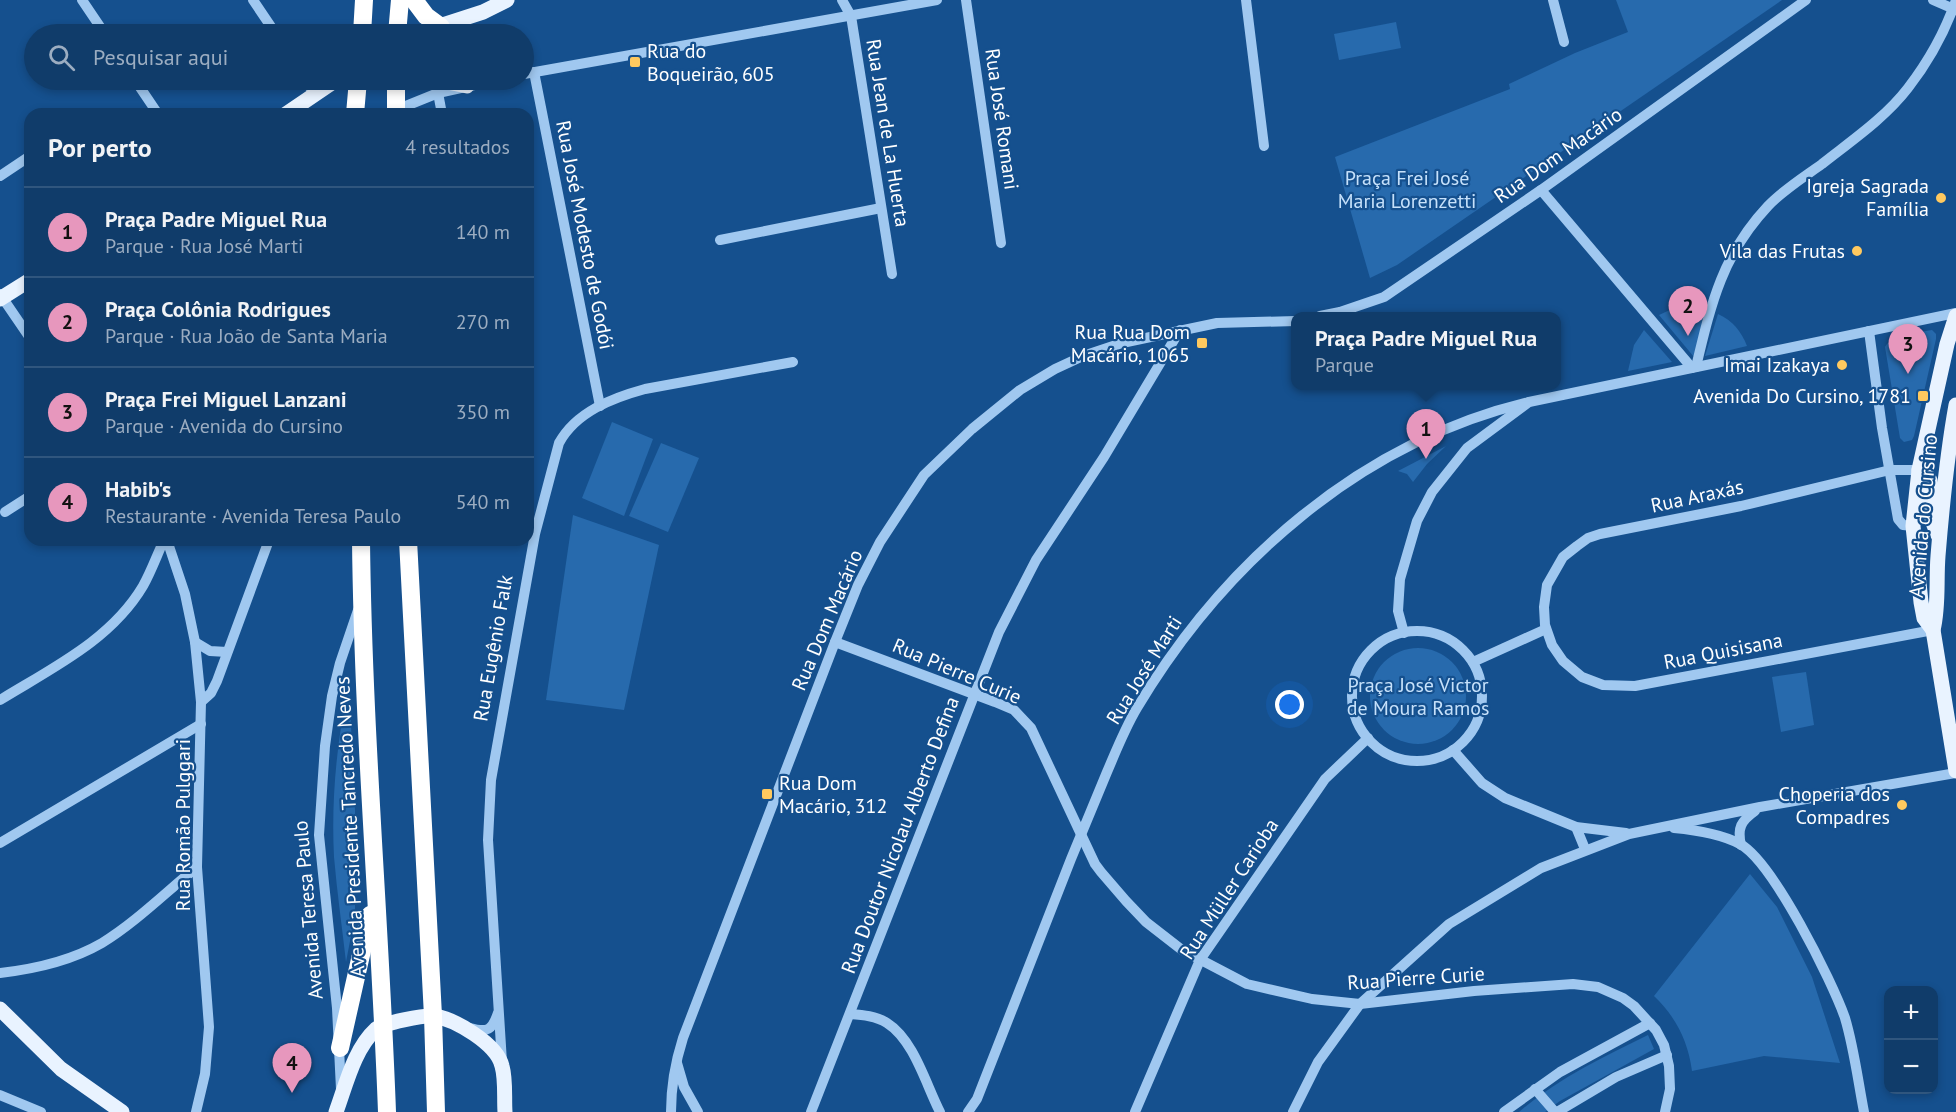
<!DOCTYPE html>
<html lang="pt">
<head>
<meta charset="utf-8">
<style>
	:root { --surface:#103c6a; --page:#1e4772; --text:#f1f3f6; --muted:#9cadc1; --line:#30567e; --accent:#e797bd }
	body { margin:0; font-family:"PT Sans",sans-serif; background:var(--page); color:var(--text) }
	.controls { position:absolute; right:18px; bottom:18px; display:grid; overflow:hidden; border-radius:12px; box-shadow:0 3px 9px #0003 }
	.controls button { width:54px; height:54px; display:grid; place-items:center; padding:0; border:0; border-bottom:2px solid var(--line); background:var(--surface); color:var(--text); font:30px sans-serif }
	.you { position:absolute; left:1290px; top:705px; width:21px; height:21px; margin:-15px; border:4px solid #fff; border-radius:50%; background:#1a73e8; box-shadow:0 0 0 9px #1a73e833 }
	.badge { display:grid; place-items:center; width:39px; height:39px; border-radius:50%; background:var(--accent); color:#111; font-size:20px; font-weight:700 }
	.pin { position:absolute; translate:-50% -50px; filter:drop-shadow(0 2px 3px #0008) }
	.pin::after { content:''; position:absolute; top:32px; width:21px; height:18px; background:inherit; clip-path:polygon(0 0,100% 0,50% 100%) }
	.popup { position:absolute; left:1291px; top:312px; width:270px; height:78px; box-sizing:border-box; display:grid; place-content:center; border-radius:12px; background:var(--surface); filter:drop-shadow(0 2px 4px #0005); font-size:20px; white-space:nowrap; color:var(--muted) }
	.popup b { font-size:22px; color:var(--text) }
	.popup::after { content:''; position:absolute; left:50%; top:100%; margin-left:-12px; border:12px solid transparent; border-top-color:var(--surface) }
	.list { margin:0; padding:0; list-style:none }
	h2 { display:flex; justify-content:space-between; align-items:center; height:78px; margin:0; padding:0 24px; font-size:26px }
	h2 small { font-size:20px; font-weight:400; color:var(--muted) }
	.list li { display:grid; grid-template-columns:39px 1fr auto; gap:18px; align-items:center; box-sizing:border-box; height:90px; padding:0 24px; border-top:2px solid var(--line) }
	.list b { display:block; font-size:22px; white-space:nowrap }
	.list p { margin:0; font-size:20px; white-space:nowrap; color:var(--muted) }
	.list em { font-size:20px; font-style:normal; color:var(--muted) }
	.icon { flex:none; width:33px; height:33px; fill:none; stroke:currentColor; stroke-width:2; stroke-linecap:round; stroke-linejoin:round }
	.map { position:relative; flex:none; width:1956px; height:1112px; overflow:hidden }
	.search { position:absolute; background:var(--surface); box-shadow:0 3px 9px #0003; left:24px; top:24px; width:510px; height:66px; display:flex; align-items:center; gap:15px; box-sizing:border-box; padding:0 21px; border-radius:33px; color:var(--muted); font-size:22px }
	.panel { position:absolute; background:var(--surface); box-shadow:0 3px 9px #0003; left:24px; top:108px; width:510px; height:438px; border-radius:18px }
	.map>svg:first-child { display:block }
	.green { fill:#276aad }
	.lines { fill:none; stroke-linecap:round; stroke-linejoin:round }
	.minor { stroke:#a0c8f0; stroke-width:10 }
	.major { stroke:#e9f3ff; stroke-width:15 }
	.highway { stroke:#fff; stroke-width:18 }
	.poi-dot { fill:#ffc95f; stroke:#15508e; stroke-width:2 }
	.labels { text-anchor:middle; stroke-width:4.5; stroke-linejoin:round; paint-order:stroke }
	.poi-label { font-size:20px; fill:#fff; stroke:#15508e; text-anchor:end }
	.street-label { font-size:20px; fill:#fff; stroke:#15508e }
	.park-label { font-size:20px; fill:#c6e1fb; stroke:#15508e }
</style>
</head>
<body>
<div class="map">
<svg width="1956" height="1112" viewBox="0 0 1956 1112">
	<rect width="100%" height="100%" fill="#15508e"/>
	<!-- green -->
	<g class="green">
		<path d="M 1616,0 L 1782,0 L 1397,265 L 1370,278 L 1335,157 L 1510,89 L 1509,84 L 1575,53 L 1628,32 Z"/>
		<path d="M 1396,22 L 1401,48 L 1339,60 L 1334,34 Z"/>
		<path d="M 1690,306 L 1706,310 L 1694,357 L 1659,315 L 1674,308 Z"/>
		<path d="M 1718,314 C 1733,321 1741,331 1747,346 L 1705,356 Z"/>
		<path d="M 1644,330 L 1672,362 L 1628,371 L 1634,345 Z"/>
		<path d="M 1932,330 L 1936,334 L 1936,339 L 1914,436 L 1912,440 L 1904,442 L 1900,438 L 1885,347 C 1893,333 1917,333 1932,330 Z"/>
		<path d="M 612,422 L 653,439 L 624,516 L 582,498 Z"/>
		<path d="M 661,443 L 699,458 L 668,532 L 629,516 Z"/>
		<path d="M 1446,446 L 1427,464 L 1413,482 L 1407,474 L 1398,471 Z"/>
		<path d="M 573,515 L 659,545 L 624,710 L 546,700 Z"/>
		<circle cx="1418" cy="696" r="48"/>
		<path d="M 1806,672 L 1814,725 L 1781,732 L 1772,677 Z"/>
		<path d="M 349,683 L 355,811 L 355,915 L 346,962 C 342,927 337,892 334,857 C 331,798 337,740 349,683 Z"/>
		<path d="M 1750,874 L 1777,907 L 1812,977 L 1840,1063 L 1764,1056 L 1692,1071 C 1688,1041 1676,1017 1654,996 Z"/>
		<path d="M 1648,1035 L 1654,1049 L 1560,1101 L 1545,1112 L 1519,1112 C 1557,1079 1603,1057 1648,1035 Z"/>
	</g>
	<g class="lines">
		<!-- minor -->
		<g class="minor">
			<path d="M 82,0 L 105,34"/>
			<path d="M 253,0 L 276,34"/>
			<path d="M 842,0 L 851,16 L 892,274"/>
			<path d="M 966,0 L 1001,243"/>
			<path d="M 1246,0 L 1264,146"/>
			<path d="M 1553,0 L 1564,42"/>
			<path d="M 1933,0 L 1956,10"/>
			<path d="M 534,72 L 600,406"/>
			<path d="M 524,74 L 937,0"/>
			<path d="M 135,80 L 158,114"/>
			<path d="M 305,80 L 315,95"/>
			<path d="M 438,93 L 442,114"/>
			<path d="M 396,110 L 438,93 L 497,80"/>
			<path d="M 0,176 L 30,156"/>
			<path d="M 1541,190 L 1692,368"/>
			<path d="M 720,240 L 881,208"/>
			<path d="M 0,294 L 30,338"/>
			<path d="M 1320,316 L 1340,312 L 1384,297 L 1541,190 L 1806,0"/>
			<path d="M 1869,331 L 1882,428 L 1898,519 L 1903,525 L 1913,526"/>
			<path d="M 1696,367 C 1711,304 1722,255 1768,206 C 1783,190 1804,177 1822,164 C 1851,141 1885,118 1908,88 C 1928,62 1945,32 1956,0"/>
			<path d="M 1919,470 L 1890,470 L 1741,506 L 1600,534 L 1588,538 L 1577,546 L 1563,557 L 1547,585 L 1544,607 L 1545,625 L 1552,645 L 1563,661 L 1582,677 L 1603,685 L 1635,686 L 1933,630"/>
			<path d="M 5,512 L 30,496"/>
			<path d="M 167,540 L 185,594 L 195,642 L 201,702 L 197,867 L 209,1027 L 205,1074 L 196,1112"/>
			<circle cx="1417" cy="696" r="65"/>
			<path d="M 1404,633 L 1398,611 L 1400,579 L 1417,521 L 1432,492 L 1467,448 L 1529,402 L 1956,313"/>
			<path d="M 195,642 L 210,651 L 227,652"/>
			<path d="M 835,642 L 995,702 L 1014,710 L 1031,728 L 1095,864 L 1101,872 L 1126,901 L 1146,922 L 1182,950 L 1247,984 L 1312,999 L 1360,1004 L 1474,991 L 1573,984 L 1598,987 L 1623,998 L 1634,1006 L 1656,1030 L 1664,1045 L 1669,1066 L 1670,1089 L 1665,1112"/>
			<path d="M 1473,662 L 1546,629"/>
			<path d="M 0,700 C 52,668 111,640 143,586 C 151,572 157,555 164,540"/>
			<path d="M 201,702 L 211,693 L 217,681 L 269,540"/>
			<path d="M 1453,750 L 1482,783 L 1505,798 L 1576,827 L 1626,833"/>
			<path d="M 1576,827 L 1585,849"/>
			<path d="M 1674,828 C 1696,830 1721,834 1740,844 C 1773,862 1832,981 1845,1018 C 1854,1048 1858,1081 1864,1112"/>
			<path d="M 0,843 L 201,724"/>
			<path d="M 1741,845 C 1737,828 1741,821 1755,811"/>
			<path d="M 0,973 C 35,969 71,961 102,943 C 135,923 166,892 197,867"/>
			<path d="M 850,1014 C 863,1015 876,1016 887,1023 C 914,1040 926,1085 940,1112"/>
			<path d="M 470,1028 C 488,1033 492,1030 498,1013"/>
			<path d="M 502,1062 L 488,840 L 491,780 L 535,534 L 559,443 C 576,412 612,398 645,389 L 793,362"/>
			<path d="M 677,1063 L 684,1087 L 698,1112"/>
			<path d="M 341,1089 L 337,1008 L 319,835 L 325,746 L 332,696 L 340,663 L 358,610"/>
			<path d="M 1535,1089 L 1555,1112"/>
			<path d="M 0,1095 L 41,1112"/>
			<path d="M 671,1112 C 671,1086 675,1063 683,1038 L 835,642 L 858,585 L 880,542 L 924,475 L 972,429 L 1020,390 L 1055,369 L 1083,356 L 1122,343 L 1217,323 L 1296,321"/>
			<path d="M 811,1112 L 999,632 L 1036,560 L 1104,457 L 1180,330"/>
			<path d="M 968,1112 L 977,1099 C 1008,1019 1040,939 1071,859 C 1083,830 1095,801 1107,772 C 1116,751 1125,728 1137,708 C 1224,562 1361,442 1529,402"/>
			<path d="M 1135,1112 L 1200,960 L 1325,779 L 1368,738"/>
			<path d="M 1293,1112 L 1318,1062 L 1360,1004 L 1449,924 L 1541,868 L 1629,834 L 1760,807 L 1956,773"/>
			<path d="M 1504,1112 L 1560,1072 L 1650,1023"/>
			<path d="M 1557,1112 L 1616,1077 L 1667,1055"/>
		</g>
		<!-- major -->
		<g class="major">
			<path d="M 415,34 L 483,12 L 507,0"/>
			<path d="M 437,80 L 467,86"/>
			<path d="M 286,114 L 336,80"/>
			<path d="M 0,299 L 30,280"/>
			<path d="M 1956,405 C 1947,455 1942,506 1938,556 C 1936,581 1939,606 1933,630 L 1956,771"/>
			<path d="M 1919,470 C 1938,476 1928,496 1930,512 C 1931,520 1935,527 1938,535"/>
			<path d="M 1933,630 L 1924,618 L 1921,602 L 1913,526 L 1919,470 L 1947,344 L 1956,316"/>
			<path d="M 0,1009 L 61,1069 L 122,1112"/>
			<path d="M 336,1112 C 346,1085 354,1049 376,1029 C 383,1023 424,1015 434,1016 C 455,1019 497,1044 502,1066 C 506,1080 504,1098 505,1112"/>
		</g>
		<!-- highway -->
		<g class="highway">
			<path d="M 414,0 L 426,16 L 441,27"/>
			<path d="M 362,34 L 364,0"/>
			<path d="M 397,34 L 400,0"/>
			<path d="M 355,114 L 358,80"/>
			<path d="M 396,114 L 396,80"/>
			<path d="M 361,540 C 363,731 380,921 387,1112"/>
			<path d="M 408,540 L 433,1016 L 436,1112"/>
			<path d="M 340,1048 L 370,915"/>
		</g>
	</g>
	<!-- markers -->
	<g class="poi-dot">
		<rect x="629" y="56" width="12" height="12" rx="3"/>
		<circle cx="1941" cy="198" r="6"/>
		<circle cx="1857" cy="251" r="6"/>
		<rect x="1196" y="337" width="12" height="12" rx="3"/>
		<circle cx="1842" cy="365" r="6"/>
		<rect x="1917" y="390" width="12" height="12" rx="3"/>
		<rect x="761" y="788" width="12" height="12" rx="3"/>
		<circle cx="1902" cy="805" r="6"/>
	</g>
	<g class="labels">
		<!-- poi labels -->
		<g class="poi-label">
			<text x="647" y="58" text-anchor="start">Rua do<tspan x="647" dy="23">Boqueirão, 605</tspan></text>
			<text x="1929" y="193">Igreja Sagrada<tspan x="1929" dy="23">Família</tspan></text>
			<text x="1845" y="258">Vila das Frutas</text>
			<text x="1190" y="339">Rua Rua Dom<tspan x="1190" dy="23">Macário, 1065</tspan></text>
			<text x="1830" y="372">Imai Izakaya</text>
			<text x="1911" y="403">Avenida Do Cursino, 1781</text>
			<text x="779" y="790" text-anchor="start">Rua Dom<tspan x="779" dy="23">Macário, 312</tspan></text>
			<text x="1890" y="801">Choperia dos<tspan x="1890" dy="23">Compadres</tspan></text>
		</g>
		<!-- street labels -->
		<g class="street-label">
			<text transform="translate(1002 119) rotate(82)" y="7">Rua José Romani</text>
			<text transform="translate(888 133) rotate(81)" y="7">Rua Jean de La Huerta</text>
			<text transform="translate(1558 155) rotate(-35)" y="7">Rua Dom Macário</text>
			<text transform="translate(585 235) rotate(79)" y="7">Rua José Modesto de Godói</text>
			<text transform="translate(1697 496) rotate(-12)" y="7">Rua Araxás</text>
			<text transform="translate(1923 516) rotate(-85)" y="7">Avenida do Cursino</text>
			<text transform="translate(827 620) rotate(-67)" y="7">Rua Dom Macário</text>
			<text transform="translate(493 648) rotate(-80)" y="7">Rua Eugênio Falk</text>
			<text transform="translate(1723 651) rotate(-11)" y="7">Rua Quisisana</text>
			<text transform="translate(1144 670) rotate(-58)" y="7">Rua José Marti</text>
			<text transform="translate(957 671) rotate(23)" y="7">Rua Pierre Curie</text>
			<text transform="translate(183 825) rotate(-90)" y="7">Rua Romão Pulggari</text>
			<text transform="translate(350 827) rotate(-93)" y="7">Avenida Presidente Tancredo Neves</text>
			<text transform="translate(900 835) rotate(-69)" y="7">Rua Doutor Nicolau Alberto Defina</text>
			<text transform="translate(1229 889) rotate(-57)" y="7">Rua Müller Carioba</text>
			<text transform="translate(308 910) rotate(-95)" y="7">Avenida Teresa Paulo</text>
			<text transform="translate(1416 978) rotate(-4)" y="7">Rua Pierre Curie</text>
		</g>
		<!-- park labels -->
		<g class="park-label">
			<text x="1407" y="185">Praça Frei José<tspan x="1407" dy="23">Maria Lorenzetti</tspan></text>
			<text x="1418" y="692">Praça José Victor<tspan x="1418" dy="23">de Moura Ramos</tspan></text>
		</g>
	</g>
</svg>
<div class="controls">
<button>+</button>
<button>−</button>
</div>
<div class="you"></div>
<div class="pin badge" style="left:1426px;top:459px">1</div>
<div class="popup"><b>Praça Padre Miguel Rua</b>Parque</div>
<div class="pin badge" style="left:1688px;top:336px">2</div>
<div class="pin badge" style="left:1908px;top:374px">3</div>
<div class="pin badge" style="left:292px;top:1093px">4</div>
<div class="search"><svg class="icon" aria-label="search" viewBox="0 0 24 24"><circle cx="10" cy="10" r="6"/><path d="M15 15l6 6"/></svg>Pesquisar aqui</div>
<section class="panel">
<h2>Por perto<small>4 resultados</small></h2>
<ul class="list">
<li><span class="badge">1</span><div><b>Praça Padre Miguel Rua</b><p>Parque · Rua José Marti</p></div><em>140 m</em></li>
<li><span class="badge">2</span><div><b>Praça Colônia Rodrigues</b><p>Parque · Rua João de Santa Maria</p></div><em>270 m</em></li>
<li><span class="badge">3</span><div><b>Praça Frei Miguel Lanzani</b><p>Parque · Avenida do Cursino</p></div><em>350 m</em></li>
<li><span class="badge">4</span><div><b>Habib's</b><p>Restaurante · Avenida Teresa Paulo</p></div><em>540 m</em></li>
</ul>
</section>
</div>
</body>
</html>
